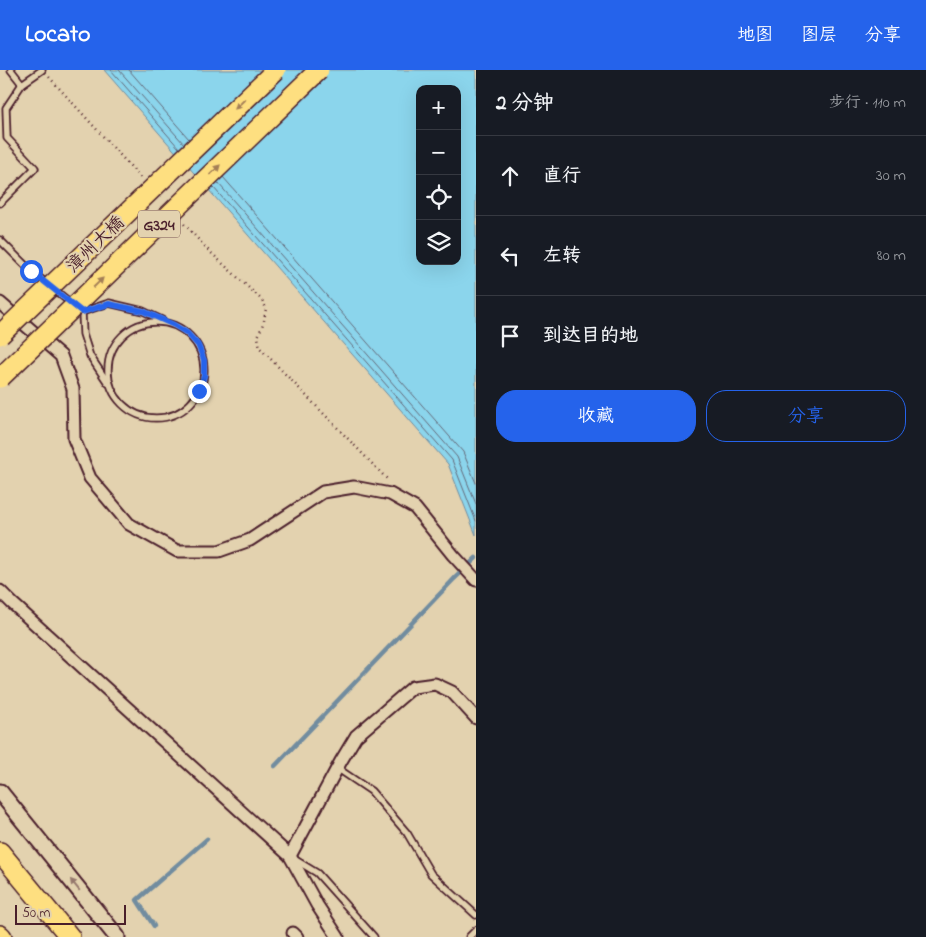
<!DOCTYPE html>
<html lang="zh">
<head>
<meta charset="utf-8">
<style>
	:root { --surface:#171b24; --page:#20242c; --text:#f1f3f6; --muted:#9ea1a6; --line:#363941; --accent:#2563eb }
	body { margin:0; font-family:"Indie Flower","LXGW WenKai TC",sans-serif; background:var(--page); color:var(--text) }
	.controls { position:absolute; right:15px; top:15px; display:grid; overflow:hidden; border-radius:10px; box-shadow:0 5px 20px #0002 }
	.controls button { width:45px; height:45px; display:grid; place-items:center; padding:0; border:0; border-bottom:1px solid var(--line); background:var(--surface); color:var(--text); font:25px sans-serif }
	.scale { position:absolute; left:15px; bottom:12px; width:111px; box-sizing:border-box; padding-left:5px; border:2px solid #4a1f2b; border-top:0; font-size:14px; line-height:18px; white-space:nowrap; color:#4a1f2b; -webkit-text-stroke:4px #e3d2af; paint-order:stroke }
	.stop { position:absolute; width:15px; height:15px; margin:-11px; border:4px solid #2563eb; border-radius:50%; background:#fff }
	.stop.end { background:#2563eb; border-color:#fff; box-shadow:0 1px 5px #0008 }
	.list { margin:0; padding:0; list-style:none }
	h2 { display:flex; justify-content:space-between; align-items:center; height:65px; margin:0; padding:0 20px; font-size:21px }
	h2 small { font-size:16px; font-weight:400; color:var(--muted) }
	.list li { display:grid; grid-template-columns:32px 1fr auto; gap:15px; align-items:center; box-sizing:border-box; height:80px; padding:0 20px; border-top:1px solid var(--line) }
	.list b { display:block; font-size:19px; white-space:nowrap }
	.list em { font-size:16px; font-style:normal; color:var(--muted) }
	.actions { display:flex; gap:10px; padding:15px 20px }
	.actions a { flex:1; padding:11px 0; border:1px solid var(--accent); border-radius:20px; text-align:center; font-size:18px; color:var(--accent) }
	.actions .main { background:var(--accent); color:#fff }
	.icon { flex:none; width:28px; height:28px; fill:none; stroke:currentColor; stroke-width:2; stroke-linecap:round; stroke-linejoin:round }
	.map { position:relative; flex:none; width:476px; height:867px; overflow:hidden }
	header { display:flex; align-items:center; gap:30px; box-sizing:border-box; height:70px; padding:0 25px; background:var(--accent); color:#fff }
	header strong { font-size:24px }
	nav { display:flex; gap:28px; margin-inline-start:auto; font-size:18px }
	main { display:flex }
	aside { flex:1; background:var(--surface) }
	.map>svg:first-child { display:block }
	.water { fill:#8bd5ec; stroke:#718c9f; fill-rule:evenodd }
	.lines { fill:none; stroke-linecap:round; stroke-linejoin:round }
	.shore { stroke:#646878; stroke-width:1 }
	.stream { stroke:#718c9f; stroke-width:4.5 }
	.service-casing { stroke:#4a1f2b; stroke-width:9 }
	.minor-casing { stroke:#4a1f2b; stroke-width:15 }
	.tertiary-casing { stroke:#4a1f2b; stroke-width:19 }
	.trunk-casing { stroke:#4a1f2b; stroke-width:22 }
	.path { stroke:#4a1f2b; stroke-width:2.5; stroke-dasharray:1 4; stroke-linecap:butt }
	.service { stroke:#e3d2af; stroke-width:5.5 }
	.minor { stroke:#e3d2af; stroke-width:11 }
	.tertiary { stroke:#e3d2af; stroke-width:15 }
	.trunk { stroke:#fedf80; stroke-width:19 }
	.trunk-bridge-casing { stroke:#4a1f2b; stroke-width:22; stroke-linecap:butt }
	.trunk-bridge { stroke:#fedf80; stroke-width:19 }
	.oneway { fill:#a47f56 }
	.oneway2 { fill:#96786d }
	.route { stroke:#2563eb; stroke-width:6 }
	.labels { text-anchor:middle; stroke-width:4.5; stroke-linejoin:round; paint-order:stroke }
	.shield { fill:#e3d2af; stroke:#785553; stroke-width:1 }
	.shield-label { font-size:16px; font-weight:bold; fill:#4a1f2b }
	.street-label { font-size:18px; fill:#4a1f2b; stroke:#e3d2af }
</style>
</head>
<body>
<header>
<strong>Locato</strong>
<nav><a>地图</a><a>图层</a><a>分享</a></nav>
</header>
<main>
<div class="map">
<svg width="476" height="867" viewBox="0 0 476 867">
	<rect width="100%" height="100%" fill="#e3d2af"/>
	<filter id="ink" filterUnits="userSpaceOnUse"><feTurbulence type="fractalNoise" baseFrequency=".02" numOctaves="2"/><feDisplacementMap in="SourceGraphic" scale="10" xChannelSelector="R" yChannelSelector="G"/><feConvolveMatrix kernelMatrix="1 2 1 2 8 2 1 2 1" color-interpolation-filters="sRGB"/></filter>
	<g filter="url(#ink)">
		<!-- water -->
		<path class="water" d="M 104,0 L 476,0 L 476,465 L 448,394 ZM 420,19 L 457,19 L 457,191 L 420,191 Z"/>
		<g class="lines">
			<!-- shore -->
			<g class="shore">
				<path d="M 111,0 L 179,78"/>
				<path d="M 119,0 L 184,74"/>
				<path d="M 129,0 L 189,69"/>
				<path d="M 223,107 L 463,382 L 476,413"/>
				<path d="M 218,113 L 457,387 L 476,434"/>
				<path d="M 213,117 L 452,390 L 476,451"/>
			</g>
			<!-- stream -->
			<g class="stream">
				<path d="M 275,696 L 454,509 L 476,488"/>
				<path d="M 154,856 L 137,830 L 207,769"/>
			</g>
			<!-- service casing -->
			<g class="service-casing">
				<g id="service">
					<path d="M 11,0 L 22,14"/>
					<path d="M 0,133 L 35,98 L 7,68 L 6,38 L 22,14 L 42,0"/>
					<path d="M 0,170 L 31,201 L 82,242 L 109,233 L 143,241 L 162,250"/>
					<path d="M 82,242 L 83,264 L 90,286 L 108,313"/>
					<circle cx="156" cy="300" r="48"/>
					<path d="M 337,698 L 371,721 L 407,763 L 431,804 L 476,845"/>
					<path d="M 294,789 L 317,803 L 374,867"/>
					<path d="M 469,867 L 476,860"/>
				</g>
			</g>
			<!-- minor casing -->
			<g class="minor-casing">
				<g id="minor">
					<path d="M 0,233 L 61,286 L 73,319 L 74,369 L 90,408 L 129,454 L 177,481 L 219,481 L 250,470 L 323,422 L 354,417 L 390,424 L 415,438 L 453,485 L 476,510"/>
					<path d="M 0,521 L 12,533 L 290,786 L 317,835 L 338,867"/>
					<path d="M 290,786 L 341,691 L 356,666 L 413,617 L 435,614 L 452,622 L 476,648"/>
					<path d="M 293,863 L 297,867"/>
				</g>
			</g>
			<!-- tertiary casing -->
			<g class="tertiary-casing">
				<path id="tertiary" d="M 0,722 L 117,867"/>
			</g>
			<!-- trunk casing -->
			<g class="trunk-casing">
				<g id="trunk">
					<path d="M 0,782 L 70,867"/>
					<path d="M 0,865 L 2,867"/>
				</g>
			</g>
			<!-- path -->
			<g class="path">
				<path d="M 49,7 L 141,108"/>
				<path d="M 184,154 L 207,179 L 262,230 L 266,238 L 264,251 L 258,267 L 260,278 L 387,409"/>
			</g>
			<!-- service -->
			<use href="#service" class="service"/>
			<!-- minor -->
			<use href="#minor" class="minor"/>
			<!-- tertiary -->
			<use href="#tertiary" class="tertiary"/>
			<!-- trunk -->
			<use href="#trunk" class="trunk"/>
			<!-- trunk-bridge casing -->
			<g class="trunk-bridge-casing">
				<g id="trunk-bridge">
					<path d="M 0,265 L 276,0"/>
					<path d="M 0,308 L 319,0"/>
				</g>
			</g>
			<!-- trunk-bridge -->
			<use href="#trunk-bridge" class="trunk-bridge"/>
		</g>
		<!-- one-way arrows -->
		<defs><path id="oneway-solid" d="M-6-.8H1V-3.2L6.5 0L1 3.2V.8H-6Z" transform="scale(1.25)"/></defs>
		<g class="oneway">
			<use href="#oneway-solid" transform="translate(240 34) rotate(136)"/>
			<use href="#oneway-solid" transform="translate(215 100) rotate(-44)"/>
			<use href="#oneway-solid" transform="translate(98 213) rotate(-44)"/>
		</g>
		<use class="oneway2" href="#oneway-solid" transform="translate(75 815) rotate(-129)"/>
	</g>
	<g class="lines" filter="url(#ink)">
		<!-- route -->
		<path class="route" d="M 31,201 L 82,242 L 109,234 L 143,241 L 174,255 L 187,263 L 198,275 L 204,290 L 204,306 L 199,321"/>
	</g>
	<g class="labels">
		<!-- shield labels -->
		<rect class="shield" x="138" y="140.5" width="42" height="27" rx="4"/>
		<g class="shield-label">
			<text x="159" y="160">G324</text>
		</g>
		<!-- street labels -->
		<g class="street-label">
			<text transform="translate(95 174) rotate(-44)" y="6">漳州大橋</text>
		</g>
	</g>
</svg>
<div class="controls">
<button>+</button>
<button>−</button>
<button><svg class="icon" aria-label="locate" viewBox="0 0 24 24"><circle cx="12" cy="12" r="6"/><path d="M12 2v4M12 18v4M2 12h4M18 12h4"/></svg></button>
<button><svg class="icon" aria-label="layers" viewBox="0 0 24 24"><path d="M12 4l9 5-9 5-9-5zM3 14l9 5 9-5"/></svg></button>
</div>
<div class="scale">50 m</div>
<div class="stop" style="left:31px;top:201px"></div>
<div class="stop end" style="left:199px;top:321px"></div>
</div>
<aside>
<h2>2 分钟<small>步行 · 110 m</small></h2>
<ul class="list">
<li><svg class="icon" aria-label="ahead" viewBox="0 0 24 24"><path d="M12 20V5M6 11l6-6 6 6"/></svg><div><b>直行</b></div><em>30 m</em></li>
<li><svg class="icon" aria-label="left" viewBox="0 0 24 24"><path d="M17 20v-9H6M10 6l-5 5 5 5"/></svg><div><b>左转</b></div><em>80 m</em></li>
<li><svg class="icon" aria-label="arrive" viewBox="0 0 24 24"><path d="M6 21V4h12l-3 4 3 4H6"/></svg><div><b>到达目的地</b></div></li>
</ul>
<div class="actions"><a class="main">收藏</a><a>分享</a></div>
</aside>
</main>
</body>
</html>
